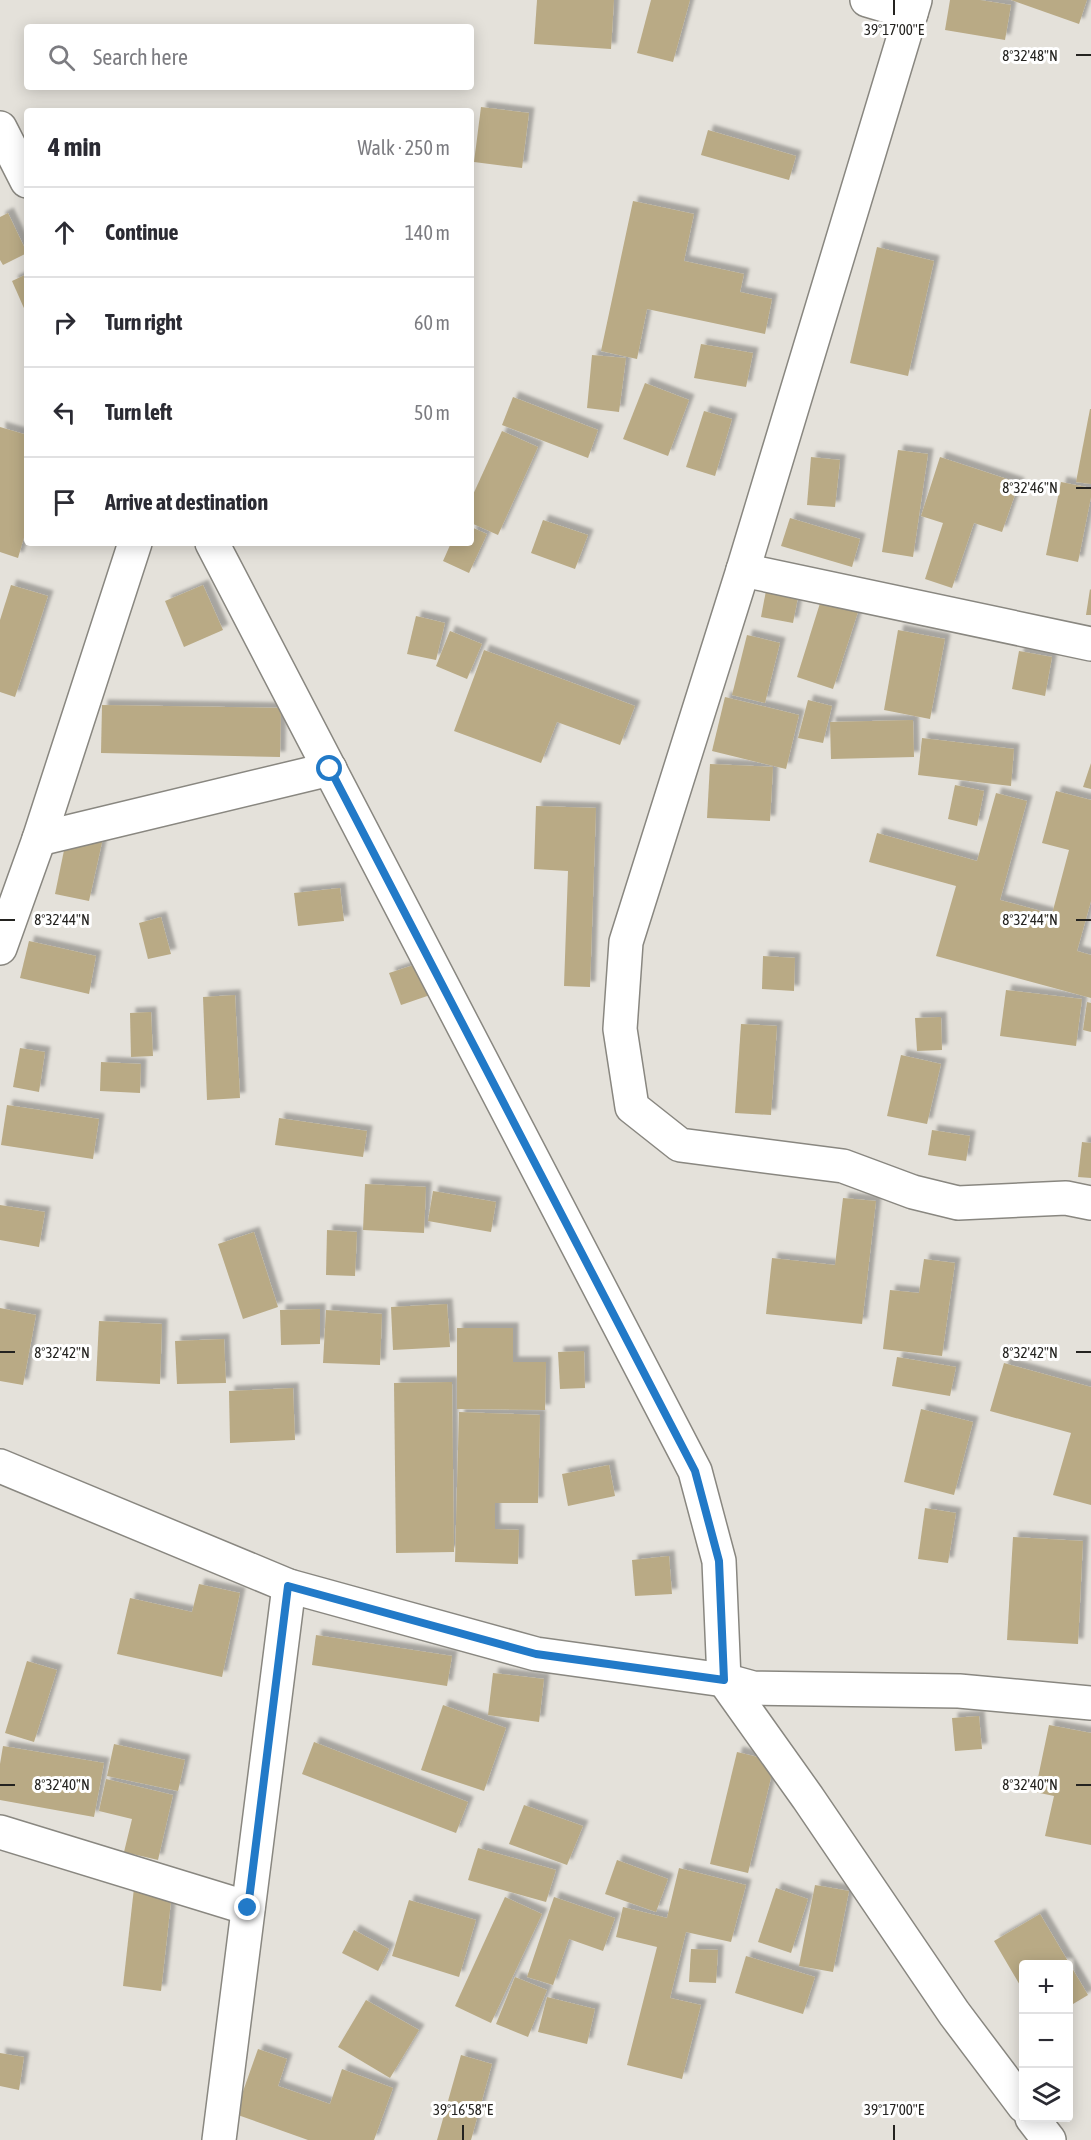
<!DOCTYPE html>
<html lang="en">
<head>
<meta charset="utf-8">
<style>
	:root { --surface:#fff; --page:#f2f2f3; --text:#2b2b33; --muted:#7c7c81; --line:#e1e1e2 }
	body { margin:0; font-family:"Asap Condensed",sans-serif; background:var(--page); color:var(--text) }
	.controls { position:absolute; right:18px; bottom:18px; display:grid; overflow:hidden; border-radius:6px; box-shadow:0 3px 15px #0003 }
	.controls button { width:54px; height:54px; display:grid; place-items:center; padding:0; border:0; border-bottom:2px solid var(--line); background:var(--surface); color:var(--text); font:30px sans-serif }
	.stop { position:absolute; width:18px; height:18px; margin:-14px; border:4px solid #227ac8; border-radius:50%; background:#fff }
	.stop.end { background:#227ac8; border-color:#fff; box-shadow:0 2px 6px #0008 }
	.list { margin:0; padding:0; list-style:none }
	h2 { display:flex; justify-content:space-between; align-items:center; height:78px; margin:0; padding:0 24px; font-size:26px }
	h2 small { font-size:20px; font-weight:400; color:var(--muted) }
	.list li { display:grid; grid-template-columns:39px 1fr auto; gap:18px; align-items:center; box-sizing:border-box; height:90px; padding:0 24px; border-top:2px solid var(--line) }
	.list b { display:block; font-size:22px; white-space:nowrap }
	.list em { font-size:20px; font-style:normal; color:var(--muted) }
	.icon { flex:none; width:33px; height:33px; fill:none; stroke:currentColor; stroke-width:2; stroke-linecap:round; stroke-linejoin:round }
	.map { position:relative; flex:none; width:1091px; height:2140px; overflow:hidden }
	.search { position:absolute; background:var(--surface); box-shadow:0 3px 15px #0003; left:24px; top:24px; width:450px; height:66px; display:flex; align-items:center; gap:15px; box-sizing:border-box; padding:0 21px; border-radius:6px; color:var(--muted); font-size:22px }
	.panel { position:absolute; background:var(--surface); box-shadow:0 3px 15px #0003; left:24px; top:108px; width:450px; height:438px; border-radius:6px }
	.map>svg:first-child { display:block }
	.building { fill:#b9aa85; filter:url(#shadow) }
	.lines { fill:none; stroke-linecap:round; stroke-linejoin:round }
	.minor-casing { stroke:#898780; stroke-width:36 }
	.minor { stroke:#fff; stroke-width:33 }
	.route { stroke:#227ac8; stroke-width:8 }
	.ticks { fill:none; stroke:#242320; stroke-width:2 }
	.ticks-label { font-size:15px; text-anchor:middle; fill:#242320; stroke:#fff; stroke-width:6; stroke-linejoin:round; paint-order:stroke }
</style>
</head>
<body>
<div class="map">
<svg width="1091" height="2140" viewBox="0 0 1091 2140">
	<defs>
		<filter id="shadow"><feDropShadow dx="5.5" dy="-5.5" stdDeviation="1.5" flood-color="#0004"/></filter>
	</defs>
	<rect width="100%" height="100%" fill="#e4e1da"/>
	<!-- building -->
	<g class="building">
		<path d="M 537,0 L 614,0 L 611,49 L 534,44 Z"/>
		<path d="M 651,0 L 690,0 L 673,62 L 637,53 Z"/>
		<path d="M 950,0 L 980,0 L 1011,5 L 1005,40 L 945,30 Z"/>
		<path d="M 1011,0 L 1087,0 L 1079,24 Z"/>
		<path d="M 481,107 L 529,113 L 522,168 L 474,162 Z"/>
		<path d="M 708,130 L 796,156 L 789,180 L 701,155 Z"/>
		<path d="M 633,201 L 694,214 L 684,261 L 744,274 L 740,292 L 772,299 L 765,334 L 647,309 L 637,359 L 601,351 Z"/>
		<path d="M 8,213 L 27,253 L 3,265 L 0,260 L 0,217 Z"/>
		<path d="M 877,247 L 934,261 L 908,376 L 850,363 Z"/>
		<path d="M 27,274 L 27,315 L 12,281 Z"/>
		<path d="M 701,344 L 753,353 L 746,387 L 694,378 Z"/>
		<path d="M 592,355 L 626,358 L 619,412 L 587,408 Z"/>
		<path d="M 645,383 L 689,400 L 668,456 L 623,439 Z"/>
		<path d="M 513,397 L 598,430 L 588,458 L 502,425 Z"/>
		<path d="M 1090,409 L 1091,409 L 1091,484 L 1076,482 Z"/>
		<path d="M 704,411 L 732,419 L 715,476 L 686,467 Z"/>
		<path d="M 0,427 L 27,435 L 27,534 L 25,534 L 18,558 L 0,552 Z"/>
		<path d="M 502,431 L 538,447 L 498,535 L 471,523 L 471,499 Z"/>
		<path d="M 898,450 L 928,454 L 913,557 L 882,552 Z"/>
		<path d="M 811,457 L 840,460 L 835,507 L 807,505 Z"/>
		<path d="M 940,457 L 1019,483 L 1002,532 L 974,523 L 952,588 L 925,579 L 943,523 L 921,516 Z"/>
		<path d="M 1061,482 L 1091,488 L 1091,497 L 1078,562 L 1046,555 Z"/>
		<path d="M 790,518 L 860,539 L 852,567 L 781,546 Z"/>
		<path d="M 543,520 L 588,535 L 575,569 L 531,553 Z"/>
		<path d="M 471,527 L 487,534 L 469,573 L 443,561 L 451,543 L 471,543 Z"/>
		<path d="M 768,580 L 800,587 L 793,623 L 761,617 Z"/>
		<path d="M 11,585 L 48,596 L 15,697 L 0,692 L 0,620 Z"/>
		<path d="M 203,585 L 223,630 L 184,647 L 165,601 Z"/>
		<path d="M 1090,589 L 1091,590 L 1091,615 L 1086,615 Z"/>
		<path d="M 821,600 L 858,612 L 833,689 L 797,677 Z"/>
		<path d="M 416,616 L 445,623 L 436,660 L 407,654 Z"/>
		<path d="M 898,630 L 945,639 L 930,719 L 884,710 Z"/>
		<path d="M 450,631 L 482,644 L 467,679 L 436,666 Z"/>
		<path d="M 747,635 L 780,643 L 765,703 L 732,695 Z"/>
		<path d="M 484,650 L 635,706 L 620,745 L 557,722 L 541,763 L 454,731 Z"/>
		<path d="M 1019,651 L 1052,657 L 1045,696 L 1012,689 Z"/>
		<path d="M 725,697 L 799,715 L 786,769 L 712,751 Z"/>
		<path d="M 808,700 L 832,706 L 823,743 L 798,738 Z"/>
		<path d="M 102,705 L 281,708 L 280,757 L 101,753 Z"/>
		<path d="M 913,720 L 914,757 L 831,759 L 830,722 Z"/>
		<path d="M 922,738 L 1014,749 L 1011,786 L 918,775 Z"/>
		<path d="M 1091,763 L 1091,789 L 1083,787 Z"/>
		<path d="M 710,764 L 773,767 L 770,821 L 707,818 Z"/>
		<path d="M 955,785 L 984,791 L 977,826 L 948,819 Z"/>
		<path d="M 1056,791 L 1091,800 L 1091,901 L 1077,951 L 1091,955 L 1091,998 L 936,956 L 956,886 L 869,862 L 877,833 L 977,861 L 996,793 L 1027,801 L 1000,900 L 1052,914 L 1069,850 L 1042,843 Z"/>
		<path d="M 536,806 L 596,808 L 590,987 L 564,986 L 568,871 L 534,869 Z"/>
		<path d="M 68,831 L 103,838 L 89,901 L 55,894 Z"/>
		<path d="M 340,888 L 344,921 L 298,926 L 294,893 Z"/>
		<path d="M 161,917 L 171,954 L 148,959 L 139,923 Z"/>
		<path d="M 29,941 L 96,956 L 89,994 L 20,978 Z"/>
		<path d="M 763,956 L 795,958 L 794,991 L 762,989 Z"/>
		<path d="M 426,961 L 436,993 L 401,1005 L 389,973 Z"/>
		<path d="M 1006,990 L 1082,999 L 1076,1046 L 1000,1036 Z"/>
		<path d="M 235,995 L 240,1098 L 207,1100 L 203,997 Z"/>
		<path d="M 1087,1002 L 1091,1003 L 1091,1032 L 1083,1030 Z"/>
		<path d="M 151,1012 L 153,1056 L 131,1057 L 130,1013 Z"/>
		<path d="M 941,1017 L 942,1050 L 917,1051 L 915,1018 Z"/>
		<path d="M 741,1024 L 777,1026 L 771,1115 L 735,1113 Z"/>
		<path d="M 20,1048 L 45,1052 L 39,1092 L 13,1087 Z"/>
		<path d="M 901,1055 L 941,1064 L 927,1124 L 887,1116 Z"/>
		<path d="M 101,1062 L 141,1064 L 140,1093 L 100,1091 Z"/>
		<path d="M 7,1105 L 99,1119 L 93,1159 L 1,1145 Z"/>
		<path d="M 279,1118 L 367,1131 L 363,1157 L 275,1145 Z"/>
		<path d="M 932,1130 L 970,1136 L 966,1161 L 928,1155 Z"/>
		<path d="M 1082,1142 L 1091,1143 L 1091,1178 L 1078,1177 Z"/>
		<path d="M 365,1184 L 426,1187 L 424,1233 L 363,1230 Z"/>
		<path d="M 433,1191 L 496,1202 L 491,1232 L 428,1221 Z"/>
		<path d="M 843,1198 L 876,1201 L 862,1324 L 766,1314 L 772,1258 L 835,1265 Z"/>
		<path d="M 0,1205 L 45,1212 L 39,1247 L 0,1240 Z"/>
		<path d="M 327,1230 L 357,1232 L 355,1276 L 326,1275 Z"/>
		<path d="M 254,1232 L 278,1307 L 243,1319 L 218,1244 Z"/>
		<path d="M 924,1259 L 955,1263 L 942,1356 L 883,1349 L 890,1290 L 919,1293 Z"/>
		<path d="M 447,1304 L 450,1347 L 393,1350 L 391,1307 Z"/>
		<path d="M 0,1308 L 36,1315 L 23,1385 L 0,1381 Z"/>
		<path d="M 320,1309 L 320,1344 L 281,1345 L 280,1310 Z"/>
		<path d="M 326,1310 L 382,1314 L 380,1365 L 323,1363 Z"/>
		<path d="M 99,1321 L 162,1324 L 160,1384 L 96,1381 Z"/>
		<path d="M 457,1328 L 513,1328 L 513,1362 L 546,1362 L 545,1410 L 457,1409 Z"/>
		<path d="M 224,1339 L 226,1383 L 177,1384 L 175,1341 Z"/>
		<path d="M 584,1351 L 585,1388 L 560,1389 L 558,1352 Z"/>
		<path d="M 897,1357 L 956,1367 L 950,1396 L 892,1386 Z"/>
		<path d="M 1004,1363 L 1091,1387 L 1091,1505 L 1053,1495 L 1071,1433 L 990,1411 Z"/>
		<path d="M 452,1382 L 454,1552 L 396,1553 L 394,1383 Z"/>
		<path d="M 293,1388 L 295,1440 L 230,1443 L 229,1391 Z"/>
		<path d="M 921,1409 L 973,1422 L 954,1495 L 904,1482 Z"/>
		<path d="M 459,1412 L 540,1415 L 538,1503 L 495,1503 L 495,1529 L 519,1530 L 518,1564 L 455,1562 Z"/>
		<path d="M 609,1465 L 615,1496 L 568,1506 L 562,1474 Z"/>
		<path d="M 925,1508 L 956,1513 L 948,1563 L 918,1559 Z"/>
		<path d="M 1013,1537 L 1083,1541 L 1078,1644 L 1007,1640 Z"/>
		<path d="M 669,1556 L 672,1594 L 635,1596 L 632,1560 Z"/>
		<path d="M 199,1584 L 240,1593 L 222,1677 L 117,1654 L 130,1598 L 192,1612 Z"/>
		<path d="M 316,1635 L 452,1656 L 447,1686 L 312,1665 Z"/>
		<path d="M 27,1661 L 57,1670 L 34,1742 L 5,1733 Z"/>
		<path d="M 493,1673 L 544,1679 L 539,1722 L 488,1715 Z"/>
		<path d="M 443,1705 L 506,1728 L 484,1791 L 421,1770 Z"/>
		<path d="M 979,1716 L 982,1749 L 955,1751 L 952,1718 Z"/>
		<path d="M 1049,1725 L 1091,1733 L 1091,1845 L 1045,1836 L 1054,1796 L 1035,1792 Z"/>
		<path d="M 314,1742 L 468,1802 L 456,1833 L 302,1774 Z"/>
		<path d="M 114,1744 L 185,1760 L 178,1791 L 107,1776 Z"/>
		<path d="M 3,1746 L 104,1763 L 94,1817 L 0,1800 L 0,1764 Z"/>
		<path d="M 737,1752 L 775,1761 L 748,1873 L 710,1864 Z"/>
		<path d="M 106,1779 L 173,1795 L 158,1860 L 124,1852 L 132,1819 L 99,1811 Z"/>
		<path d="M 524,1805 L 583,1826 L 567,1865 L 509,1844 Z"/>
		<path d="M 478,1848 L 556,1870 L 546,1902 L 468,1880 Z"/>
		<path d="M 617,1860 L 668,1879 L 656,1912 L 605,1894 Z"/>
		<path d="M 679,1868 L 746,1885 L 731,1942 L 686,1932 L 670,1998 L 701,2005 L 682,2079 L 627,2065 L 657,1947 L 616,1937 L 623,1907 L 667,1918 Z"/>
		<path d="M 815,1885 L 849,1891 L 833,1972 L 799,1966 Z"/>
		<path d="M 134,1888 L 172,1892 L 161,1991 L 123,1986 Z"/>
		<path d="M 776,1888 L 808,1899 L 791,1953 L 758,1942 Z"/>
		<path d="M 505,1897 L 542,1914 L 491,2023 L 455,2006 Z"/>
		<path d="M 554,1897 L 615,1918 L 603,1951 L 569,1939 L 553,1985 L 527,1977 Z"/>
		<path d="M 409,1900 L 476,1920 L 459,1977 L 392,1956 Z"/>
		<path d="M 1040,1914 L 1088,1995 L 1068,2007 L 1068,1964 L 1024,1964 L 1024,1992 L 994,1941 Z"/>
		<path d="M 354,1930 L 389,1949 L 378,1971 L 342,1953 Z"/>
		<path d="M 691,1949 L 718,1950 L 716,1983 L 689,1982 Z"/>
		<path d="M 746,1956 L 815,1977 L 803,2014 L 735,1993 Z"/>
		<path d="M 515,1977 L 547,1990 L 528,2037 L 496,2024 Z"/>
		<path d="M 547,1997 L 595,2009 L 587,2044 L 538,2032 Z"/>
		<path d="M 366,2000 L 419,2030 L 390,2078 L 338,2047 Z"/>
		<path d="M 258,2049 L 287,2059 L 278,2086 L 330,2104 L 342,2069 L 393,2088 L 374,2140 L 308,2140 L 235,2114 Z"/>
		<path d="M 0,2053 L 24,2057 L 19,2090 L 0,2086 Z"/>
		<path d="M 461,2055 L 492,2064 L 471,2140 L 437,2140 Z"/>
	</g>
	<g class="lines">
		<!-- minor casing -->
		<g class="minor-casing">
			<g id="minor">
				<path d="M 867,0 L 911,13"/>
				<path d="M 915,0 L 743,570 L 626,942 L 620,1029 L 632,1107 L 680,1145 L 843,1166 L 913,1192 L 958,1203 L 1066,1198 L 1091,1203"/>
				<path d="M 0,128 L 27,181"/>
				<path d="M 212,543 L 695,1471 L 719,1561 L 724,1680 L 808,1798 L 954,2013 L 1024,2106"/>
				<path d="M 743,570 L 1091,644"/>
				<path d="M 39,839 L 330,769"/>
				<path d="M 0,948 L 39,839 L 135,543"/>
				<path d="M 0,1466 L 289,1586 L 536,1654 L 724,1680 L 753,1688 L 959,1691 L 1091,1703"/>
				<path d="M 0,1832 L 248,1908"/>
				<path d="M 1032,2118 L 1049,2140"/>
				<path d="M 219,2140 L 289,1586"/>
			</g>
		</g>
		<!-- minor -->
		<use href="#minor" class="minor"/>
	</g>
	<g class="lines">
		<!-- route -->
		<path class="route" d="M 248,1908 L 288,1586 L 536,1654 L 724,1680 L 719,1561 L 695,1471 L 330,769"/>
	</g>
	<!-- ticks -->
	<path class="ticks" d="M 894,0 L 894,15M 1076,55 L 1091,55M 1076,488 L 1091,488M 0,920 L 15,920M 1076,920 L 1091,920M 0,1352 L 15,1352M 1076,1352 L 1091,1352M 0,1785 L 15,1785M 1076,1785 L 1091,1785M 463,2125 L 463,2140M 894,2125 L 894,2140"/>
	<g class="ticks-label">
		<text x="894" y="35">39°17'00"E</text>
		<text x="1030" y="61">8°32'48"N</text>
		<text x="1030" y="493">8°32'46"N</text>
		<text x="62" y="925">8°32'44"N</text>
		<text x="1030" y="925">8°32'44"N</text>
		<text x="62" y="1358">8°32'42"N</text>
		<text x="1030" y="1358">8°32'42"N</text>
		<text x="62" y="1790">8°32'40"N</text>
		<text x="1030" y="1790">8°32'40"N</text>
		<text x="463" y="2115">39°16'58"E</text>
		<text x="894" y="2115">39°17'00"E</text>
	</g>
</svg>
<div class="controls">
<button>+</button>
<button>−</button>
<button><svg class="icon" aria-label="layers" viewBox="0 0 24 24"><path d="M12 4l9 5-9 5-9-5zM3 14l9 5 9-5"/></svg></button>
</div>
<div class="stop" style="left:330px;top:769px"></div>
<div class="stop end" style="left:248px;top:1908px"></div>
<div class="search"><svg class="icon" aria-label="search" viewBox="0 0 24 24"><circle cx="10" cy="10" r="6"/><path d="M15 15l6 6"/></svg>Search here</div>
<section class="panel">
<h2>4 min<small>Walk · 250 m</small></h2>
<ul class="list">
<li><svg class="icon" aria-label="ahead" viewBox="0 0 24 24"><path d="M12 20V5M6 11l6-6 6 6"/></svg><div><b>Continue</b></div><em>140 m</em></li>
<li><svg class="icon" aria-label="right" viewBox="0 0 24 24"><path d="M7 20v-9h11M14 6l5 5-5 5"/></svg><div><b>Turn right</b></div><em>60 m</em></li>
<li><svg class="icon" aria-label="left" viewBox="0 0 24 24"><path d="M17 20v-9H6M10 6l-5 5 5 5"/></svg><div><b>Turn left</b></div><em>50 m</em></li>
<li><svg class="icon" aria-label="arrive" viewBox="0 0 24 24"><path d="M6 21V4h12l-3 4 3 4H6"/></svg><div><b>Arrive at destination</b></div></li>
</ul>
</section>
</div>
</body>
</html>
